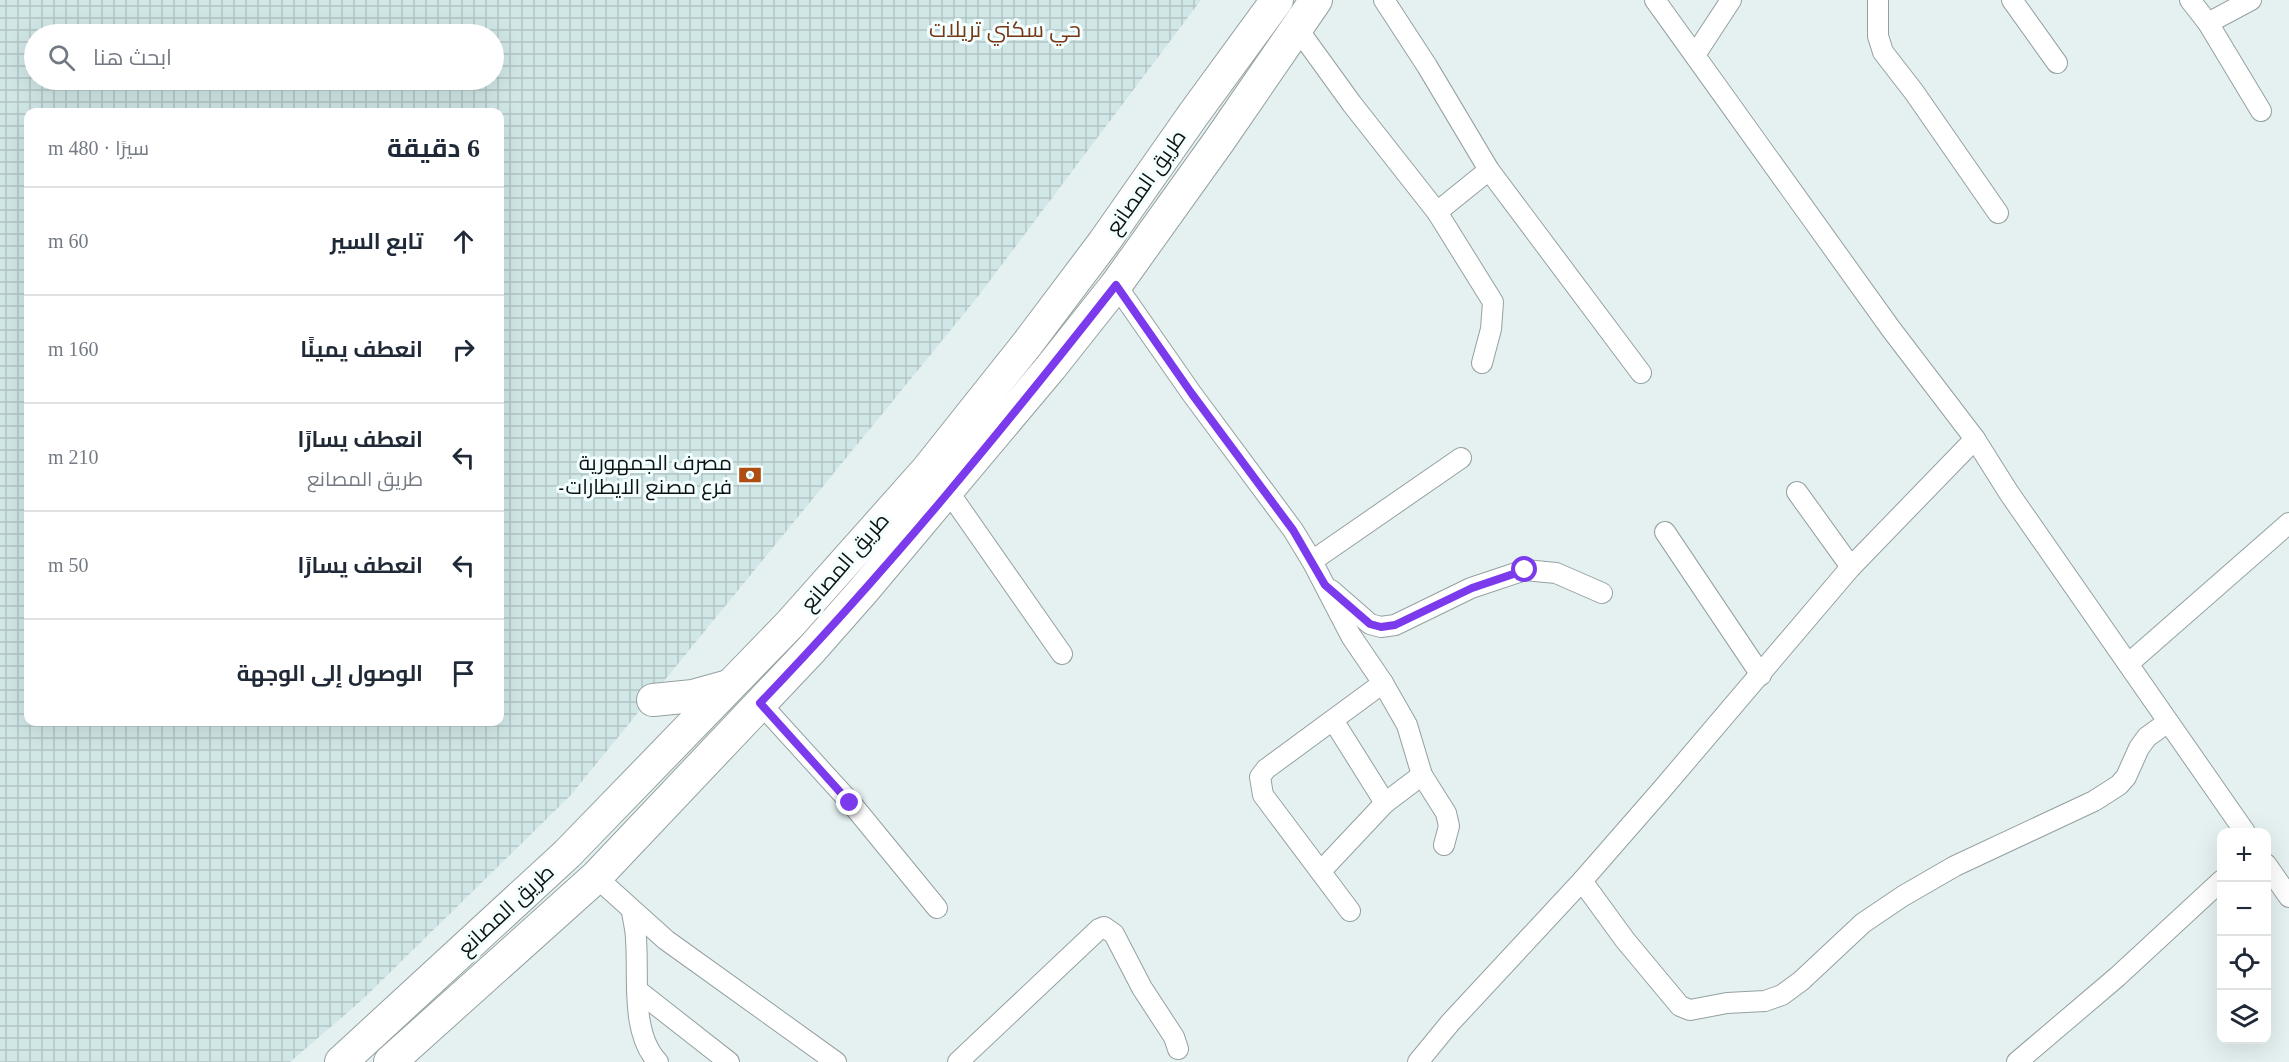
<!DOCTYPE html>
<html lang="ar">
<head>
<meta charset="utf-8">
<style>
	:root { --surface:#fff; --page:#f6f6f7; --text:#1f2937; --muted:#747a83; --line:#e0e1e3 }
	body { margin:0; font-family:"Times New Roman",Cairo,serif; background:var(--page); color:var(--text); direction:rtl }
	.controls { position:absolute; right:18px; bottom:18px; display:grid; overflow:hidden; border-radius:12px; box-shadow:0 6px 24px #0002 }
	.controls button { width:54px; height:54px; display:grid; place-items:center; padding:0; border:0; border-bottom:2px solid var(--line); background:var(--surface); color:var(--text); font:30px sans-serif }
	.stop { position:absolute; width:18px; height:18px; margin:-14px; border:4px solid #7c3aed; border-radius:50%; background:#fff }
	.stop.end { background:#7c3aed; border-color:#fff; box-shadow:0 2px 6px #0008 }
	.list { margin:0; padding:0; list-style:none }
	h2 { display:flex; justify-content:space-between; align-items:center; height:78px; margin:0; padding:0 24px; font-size:26px }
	h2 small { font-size:20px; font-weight:400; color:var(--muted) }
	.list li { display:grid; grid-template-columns:39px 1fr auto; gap:18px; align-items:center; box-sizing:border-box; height:108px; padding:0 24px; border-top:2px solid var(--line) }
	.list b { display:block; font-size:22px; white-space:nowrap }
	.list p { margin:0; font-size:20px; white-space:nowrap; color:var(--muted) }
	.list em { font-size:20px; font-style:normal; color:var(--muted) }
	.icon { flex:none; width:33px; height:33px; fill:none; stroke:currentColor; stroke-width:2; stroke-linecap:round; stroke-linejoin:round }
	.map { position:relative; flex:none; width:2289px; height:1062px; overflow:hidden; direction:ltr }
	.search { position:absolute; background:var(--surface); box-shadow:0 6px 24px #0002; left:24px; top:24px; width:480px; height:66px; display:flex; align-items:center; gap:15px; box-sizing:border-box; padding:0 21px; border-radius:33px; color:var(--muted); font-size:22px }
	.panel { position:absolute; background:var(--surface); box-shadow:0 6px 24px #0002; left:24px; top:108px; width:480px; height:618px; border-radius:12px; direction:rtl }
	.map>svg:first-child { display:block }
	.industrial { fill:url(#industrial-grid); fill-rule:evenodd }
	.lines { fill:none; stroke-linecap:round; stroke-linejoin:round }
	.minor-casing { stroke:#95a0a0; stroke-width:22 }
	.primary-casing { stroke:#95a0a0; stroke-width:34 }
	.minor { stroke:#fff; stroke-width:20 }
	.primary { stroke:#fff; stroke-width:32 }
	.route { stroke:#7c3aed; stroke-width:8 }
	.labels { text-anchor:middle; stroke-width:6; stroke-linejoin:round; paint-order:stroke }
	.street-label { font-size:21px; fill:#0e1212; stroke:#f2fffe }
	.poi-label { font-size:21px; fill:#0e1212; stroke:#f2fffe; text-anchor:end }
	.neighbourhood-label { font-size:22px; fill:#773715; stroke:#f2fffe }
</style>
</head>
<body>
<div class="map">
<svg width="2289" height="1062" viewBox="0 0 2289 1062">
	<defs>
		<pattern id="industrial-grid" width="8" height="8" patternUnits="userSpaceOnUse" patternTransform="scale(1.5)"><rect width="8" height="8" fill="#d1e7e7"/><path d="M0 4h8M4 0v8" fill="none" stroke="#b2c5c5"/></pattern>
	</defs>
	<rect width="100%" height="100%" fill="#e5f1f1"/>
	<!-- industrial -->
	<path class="industrial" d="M 0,0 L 1201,0 L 976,299 L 570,796 L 362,1000 L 290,1062 L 0,1062 ZM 34,34 L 494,34 L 494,80 L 34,80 ZM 28,112 L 500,112 L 500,722 L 28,722 Z"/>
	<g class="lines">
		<!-- minor casing -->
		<g class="minor-casing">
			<g id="minor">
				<path d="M 1384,0 L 1427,66 L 1489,170 L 1641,373"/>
				<path d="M 1655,0 L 1891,329 L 1975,439 L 2009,493 L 2245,832"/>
				<path d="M 1878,0 L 1878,36 L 1883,52 L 1914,92 L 1998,213"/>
				<path d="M 2012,0 L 2057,63"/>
				<path d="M 2190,0 L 2208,23 L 2261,111"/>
				<path d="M 2208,23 L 2251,0"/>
				<path d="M 1297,28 L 1352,104 L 1437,212 L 1493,302 L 1491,329 L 1482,363"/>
				<path d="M 1695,55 L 1731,0"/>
				<path d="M 1437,212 L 1489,170"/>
				<path d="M 1116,285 L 1192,394 L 1293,530 L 1312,561 L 1351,636 L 1383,683 L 1407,725 L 1422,775 L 1446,813 L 1449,826 L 1444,845"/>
				<path d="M 948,491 L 1062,654"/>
				<path d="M 1797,492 L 1851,567"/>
				<path d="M 1665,532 L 1761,675"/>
				<path d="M 1312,561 L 1461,458"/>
				<path d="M 1331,590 L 1370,624 L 1381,627 L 1395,625 L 1471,588 L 1525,570 L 1556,573 L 1602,593"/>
				<path d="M 2128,664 L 2289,523"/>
				<path d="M 760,703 L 851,803 L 937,908"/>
				<path d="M 1333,720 L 1385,803"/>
				<path d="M 2266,864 L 2289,897"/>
				<path d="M 1321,871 L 1385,803 L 1422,775"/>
				<path d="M 596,877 L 666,940 L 836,1062"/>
				<path d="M 1582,881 L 1625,940 L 1680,1006 L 1690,1010 L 1727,1003 L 1765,1001 L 1782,995 L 1801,981 L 1863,923 L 1903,896 L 1955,866 L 2094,801 L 2119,785 L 2126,777 L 2139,748 L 2147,737 L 2168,722"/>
				<path d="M 632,911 C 633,920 636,930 636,939 C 639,976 630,1033 658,1062"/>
				<path d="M 1350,911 L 1263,795 L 1260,777 L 1266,769 L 1383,683"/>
				<path d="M 637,990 L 729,1062"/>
				<path d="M 958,1062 L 1099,929 L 1104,927 L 1114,934 L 1142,988 L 1174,1037 L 1178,1049"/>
				<path d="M 1418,1062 L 1450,1023 L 1582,881 L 1664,787 L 1851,567 L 1975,439"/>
				<path d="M 2017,1062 L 2117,977 L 2222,880"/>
			</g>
		</g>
		<!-- primary casing -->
		<g class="primary-casing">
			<g id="primary">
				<path d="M 653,700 L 693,696 L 729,686"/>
				<path d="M 341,1062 L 567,854 L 790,624 L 927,470 L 1028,343 L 1104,242 L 1193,115 L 1277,0"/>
				<path d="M 390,1062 L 596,877 L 811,650 L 863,591 L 1051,367 L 1116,285 L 1219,141 L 1316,0"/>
			</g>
		</g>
		<!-- minor -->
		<use href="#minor" class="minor"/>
		<!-- primary -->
		<use href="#primary" class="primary"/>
	</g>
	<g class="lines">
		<!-- route -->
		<path class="route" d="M 850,803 L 760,703 C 887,571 1003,429 1116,285 L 1192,394 L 1293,530 L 1325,585 L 1370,624 L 1381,627 L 1395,625 L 1472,588 L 1525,570"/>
	</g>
	<!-- icons -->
	<defs>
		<g id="bank-bare" transform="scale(1.8)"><path d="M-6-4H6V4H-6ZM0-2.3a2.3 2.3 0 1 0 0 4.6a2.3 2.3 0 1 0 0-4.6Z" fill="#ae4c11" stroke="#f2fffe" stroke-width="2.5" paint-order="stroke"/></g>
	</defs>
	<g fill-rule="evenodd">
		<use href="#bank-bare" x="750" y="475"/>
	</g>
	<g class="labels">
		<!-- street labels -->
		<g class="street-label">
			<text transform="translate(1146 182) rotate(-55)" y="7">طريق المصانع</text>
			<text transform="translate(845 562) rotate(-49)" y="7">طريق المصانع</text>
			<text transform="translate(506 910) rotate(-43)" y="7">طريق المصانع</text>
		</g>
		<!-- poi labels -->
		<g class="poi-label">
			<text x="732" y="470">مصرف الجمهورية<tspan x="732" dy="24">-فرع مصنع الايطارات</tspan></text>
		</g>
		<!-- neighbourhood labels -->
		<g class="neighbourhood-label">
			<text x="1005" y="37">حي سكني تريلات</text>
		</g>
	</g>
</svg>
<div class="controls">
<button>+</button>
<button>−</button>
<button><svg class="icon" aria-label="locate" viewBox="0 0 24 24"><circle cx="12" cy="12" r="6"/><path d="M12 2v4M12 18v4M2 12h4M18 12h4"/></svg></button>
<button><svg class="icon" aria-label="layers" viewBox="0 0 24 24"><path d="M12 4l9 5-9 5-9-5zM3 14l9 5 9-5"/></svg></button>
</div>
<div class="stop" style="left:1525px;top:570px"></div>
<div class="stop end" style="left:850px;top:803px"></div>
<div class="search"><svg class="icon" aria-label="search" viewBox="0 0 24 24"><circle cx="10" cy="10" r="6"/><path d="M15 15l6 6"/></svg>ابحث هنا</div>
<section class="panel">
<h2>6 دقيقة<small>سيرًا · 480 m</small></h2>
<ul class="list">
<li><svg class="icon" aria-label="ahead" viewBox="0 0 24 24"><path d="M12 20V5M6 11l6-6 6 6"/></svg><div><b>تابع السير</b></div><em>60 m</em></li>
<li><svg class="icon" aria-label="right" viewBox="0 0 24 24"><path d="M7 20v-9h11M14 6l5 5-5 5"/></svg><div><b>انعطف يمينًا</b></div><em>160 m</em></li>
<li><svg class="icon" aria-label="left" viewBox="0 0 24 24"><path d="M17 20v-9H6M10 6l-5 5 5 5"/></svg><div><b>انعطف يسارًا</b><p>طريق المصانع</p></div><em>210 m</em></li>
<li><svg class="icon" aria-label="left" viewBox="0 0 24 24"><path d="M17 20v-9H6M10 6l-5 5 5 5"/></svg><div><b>انعطف يسارًا</b></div><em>50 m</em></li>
<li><svg class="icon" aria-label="arrive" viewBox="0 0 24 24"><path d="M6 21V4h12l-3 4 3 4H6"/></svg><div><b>الوصول إلى الوجهة</b></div></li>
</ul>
</section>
</div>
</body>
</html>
